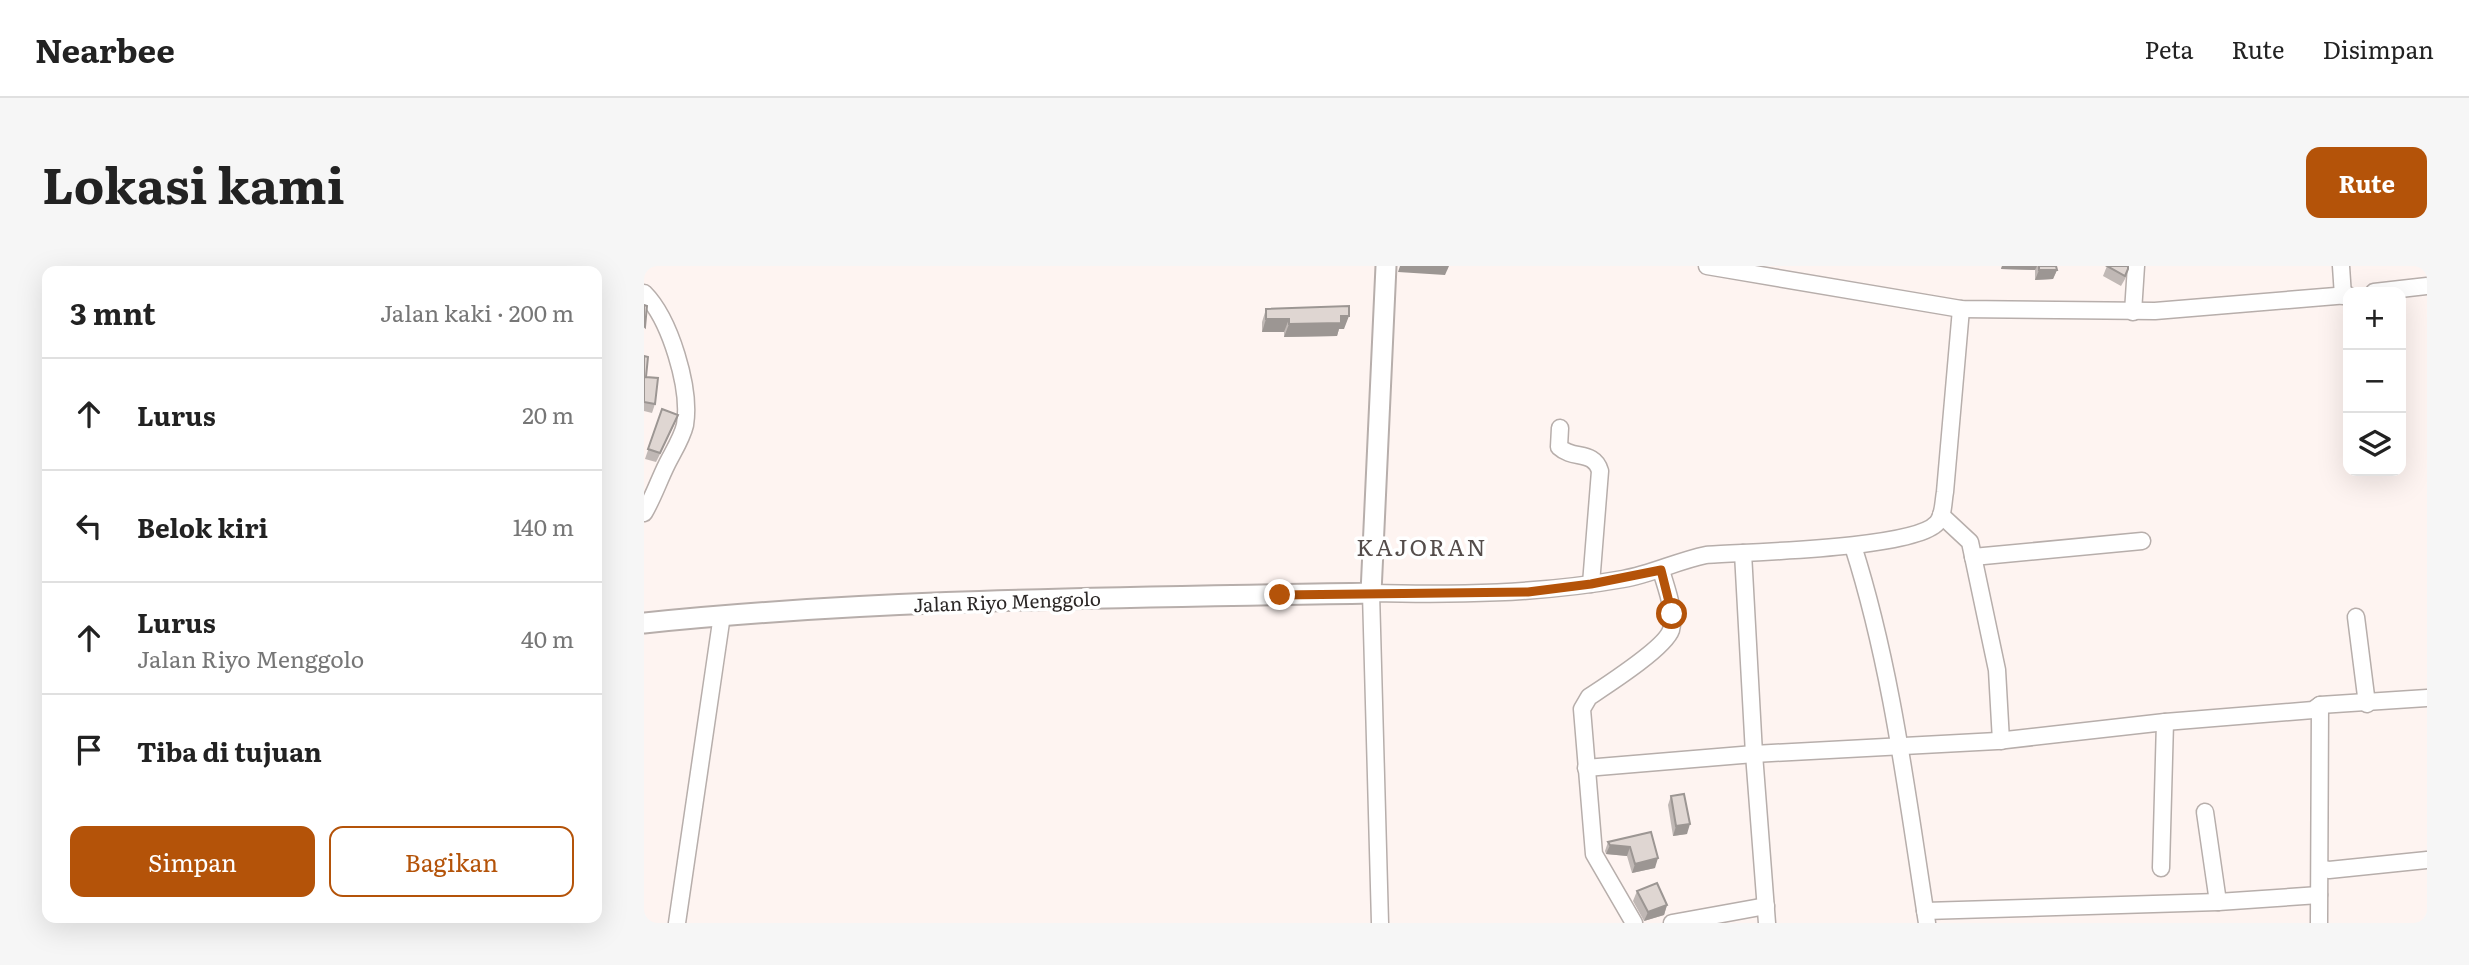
<!DOCTYPE html>
<html lang="id">
<head>
<meta charset="utf-8">
<style>
	:root { --surface:#fff; --page:#f6f6f6; --text:#222; --muted:#767676; --line:#e0e0e0; --accent:#b45309 }
	body { margin:0; font-family:Literata,serif; background:var(--page); color:var(--text) }
	.controls { position:absolute; right:21px; top:21px; display:grid; overflow:hidden; border-radius:14px; box-shadow:0 7px 28px #0002 }
	.controls button { width:63px; height:63px; display:grid; place-items:center; padding:0; border:0; border-bottom:2px solid var(--line); background:var(--surface); color:var(--text); font:35px sans-serif }
	.stop { position:absolute; width:21px; height:21px; margin:-16px; border:5px solid #b45309; border-radius:50%; background:#fff }
	.stop.end { background:#b45309; border-color:#fff; box-shadow:0 2px 7px #0008 }
	.list { margin:0; padding:0; list-style:none }
	h2 { display:flex; justify-content:space-between; align-items:center; height:91px; margin:0; padding:0 28px; font-size:30px }
	h2 small { font-size:23px; font-weight:400; color:var(--muted) }
	.list li { display:grid; grid-template-columns:46px 1fr auto; gap:21px; align-items:center; box-sizing:border-box; height:112px; padding:0 28px; border-top:2px solid var(--line) }
	.list b { display:block; font-size:26px; white-space:nowrap }
	.list p { margin:0; font-size:23px; white-space:nowrap; color:var(--muted) }
	.list em { font-size:23px; font-style:normal; color:var(--muted) }
	.actions { display:flex; gap:14px; padding:21px 28px }
	.actions a { flex:1; padding:16px 0; border:2px solid var(--accent); border-radius:14px; text-align:center; font-size:24px; color:var(--accent) }
	.actions .main { background:var(--accent); color:#fff }
	.icon { flex:none; width:38px; height:38px; fill:none; stroke:currentColor; stroke-width:2; stroke-linecap:round; stroke-linejoin:round }
	.map { position:relative; flex:none; width:1783px; height:657px; overflow:hidden; border-radius:14px }
	header { display:flex; align-items:center; gap:42px; box-sizing:border-box; height:98px; padding:0 35px; background:var(--surface); border-bottom:2px solid var(--line) }
	header strong { font-size:33px }
	nav { display:flex; gap:38px; margin-inline-start:auto; font-size:24px }
	.intro { display:flex; align-items:center; justify-content:space-between; box-sizing:border-box; height:168px; padding:0 42px }
	h1 { margin:0; font-size:49px }
	.button { padding:18px 32px; border-radius:14px; background:var(--accent); color:#fff; font-size:24px; font-weight:700 }
	main { display:flex; gap:42px; padding:0 42px }
	aside { flex:1; background:var(--surface); border-radius:14px; box-shadow:0 7px 28px #0002 }
	.map>svg:first-child { display:block }
	.lines { fill:none; stroke-linecap:round; stroke-linejoin:round }
	.minor-casing { stroke:#b7aeab; stroke-width:19 }
	.tertiary-casing { stroke:#b7aeab; stroke-width:23 }
	.minor { stroke:#fff; stroke-width:16 }
	.tertiary { stroke:#fff; stroke-width:19 }
	.wall { fill:#c0b8b5 }
	.shaded-wall { fill:#9c9693 }
	.building { fill:#dfd6d2; stroke:#9c9693; stroke-width:2 }
	.route { stroke:#b45309; stroke-width:9 }
	.labels { text-anchor:middle; stroke-width:7; stroke-linejoin:round; paint-order:stroke }
	.street-label { font-size:19px; fill:#2b2726; stroke:#fff }
	.quarter-label { font-size:23px; letter-spacing:2px; fill:#544c4a; stroke:#fff }
</style>
</head>
<body>
<header>
<strong>Nearbee</strong>
<nav><a>Peta</a><a>Rute</a><a>Disimpan</a></nav>
</header>
<div class="intro"><h1>Lokasi kami</h1><a class="button">Rute</a></div>
<main>
<aside>
<h2>3 mnt<small>Jalan kaki · 200 m</small></h2>
<ul class="list">
<li><svg class="icon" aria-label="ahead" viewBox="0 0 24 24"><path d="M12 20V5M6 11l6-6 6 6"/></svg><div><b>Lurus</b></div><em>20 m</em></li>
<li><svg class="icon" aria-label="left" viewBox="0 0 24 24"><path d="M17 20v-9H6M10 6l-5 5 5 5"/></svg><div><b>Belok kiri</b></div><em>140 m</em></li>
<li><svg class="icon" aria-label="ahead" viewBox="0 0 24 24"><path d="M12 20V5M6 11l6-6 6 6"/></svg><div><b>Lurus</b><p>Jalan Riyo Menggolo</p></div><em>40 m</em></li>
<li><svg class="icon" aria-label="arrive" viewBox="0 0 24 24"><path d="M6 21V4h12l-3 4 3 4H6"/></svg><div><b>Tiba di tujuan</b></div></li>
</ul>
<div class="actions"><a class="main">Simpan</a><a>Bagikan</a></div>
</aside>
<div class="map">
<svg width="1783" height="657" viewBox="0 0 1783 657">
	<rect width="100%" height="100%" fill="#fef4f1"/>
	<g class="lines">
		<!-- minor casing -->
		<g class="minor-casing">
			<g id="minor">
				<path d="M 1063,0 L 1317,43 L 1511,45 L 1704,29"/>
				<path d="M 1697,0 L 1699,30"/>
				<path d="M 1730,26 L 1783,20"/>
				<path d="M 0,27 C 26,53 47,122 41,159 C 38,172 29,186 23,198 C 15,214 9,232 0,247"/>
				<path d="M 1489,46 L 1492,0"/>
				<path d="M 916,162 L 915,181 C 929,194 950,184 956,205 L 947,318"/>
				<path d="M 1297,249 L 1326,276 L 1353,404 L 1357,475"/>
				<path d="M 1209,280 C 1248,402 1263,530 1283,657"/>
				<path d="M 1099,287 L 1110,488 L 1123,657"/>
				<path d="M 1329,291 L 1498,275"/>
				<path d="M 1712,351 L 1723,438"/>
				<path d="M 942,502 L 1110,488 L 1353,475 L 1521,456 L 1669,444 L 1676,439 L 1783,432"/>
				<path d="M 1561,546 L 1574,636"/>
				<path d="M 1517,602 L 1521,456"/>
				<path d="M 1676,602 L 1685,604 L 1783,594"/>
				<path d="M 1281,645 L 1574,636 L 1675,629"/>
				<path d="M 33,657 L 78,349"/>
				<path d="M 736,657 L 727,327 C 812,329 895,328 979,313 C 1008,308 1033,295 1062,289 C 1102,286 1270,283 1293,257 C 1300,249 1299,236 1301,226 L 1317,43"/>
				<path d="M 990,657 L 950,588 L 938,443 L 945,431 C 963,419 1021,382 1027,364 C 1032,346 1022,322 1017,304"/>
				<path d="M 1028,657 L 1122,640"/>
				<path d="M 1675,657 L 1676,439"/>
			</g>
		</g>
		<!-- tertiary casing -->
		<g class="tertiary-casing">
			<path id="tertiary" d="M 0,357 C 241,332 485,332 727,327 L 742,0"/>
		</g>
		<!-- minor -->
		<use href="#minor" class="minor"/>
		<!-- tertiary -->
		<use href="#tertiary" class="tertiary"/>
	</g>
	<!-- wall -->
	<g class="wall">
		<path d="M 1358,0 L 1412,0 L 1413,4 L 1409,13 L 1391,14 L 1391,4 L 1357,3 Z"/>
		<path d="M 1463,0 L 1484,0 L 1481,13 L 1477,20 L 1459,10 Z"/>
		<path d="M 622,43 L 700,63 L 695,63 L 693,70 L 640,71 L 640,66 L 618,66 L 618,56 Z"/>
		<path d="M 0,90 L 2,111 L 11,138 L 8,147 L 0,145 Z"/>
		<path d="M 18,143 L 34,149 L 12,196 L 1,193 Z"/>
		<path d="M 1027,530 L 1043,568 L 1029,570 L 1024,539 Z"/>
		<path d="M 1007,566 L 1011,602 L 988,607 L 983,590 L 962,588 L 961,585 L 964,576 Z"/>
		<path d="M 993,625 L 1023,639 L 1020,649 L 1000,655 L 989,635 Z"/>
	</g>
	<!-- shaded-wall -->
	<g class="shaded-wall">
		<path d="M 756,0 L 805,0 L 801,9 L 754,6 Z"/>
		<path d="M 1358,0 L 1393,0 L 1391,4 L 1357,3 Z"/>
		<path d="M 1395,4 L 1413,4 L 1409,13 L 1391,14 Z"/>
		<path d="M 697,50 L 705,50 L 700,63 L 695,63 L 693,70 L 640,71 L 645,58 Z"/>
		<path d="M 622,53 L 645,53 L 640,66 L 618,66 Z"/>
		<path d="M 34,149 L 30,159 L 12,196 L 16,187 Z"/>
		<path d="M 1046,558 L 1043,568 L 1029,570 L 1032,560 Z"/>
		<path d="M 966,579 L 986,581 L 983,590 L 962,588 Z"/>
		<path d="M 1014,592 L 1011,602 L 988,607 L 991,598 Z"/>
		<path d="M 1023,639 L 1020,649 L 1000,655 L 1004,646 Z"/>
	</g>
	<!-- building -->
	<g class="building">
		<path d="M 1395,0 L 1412,0 L 1413,4 L 1395,4 Z"/>
		<path d="M 1463,0 L 1484,0 L 1484,3 L 1481,10 Z"/>
		<path d="M 0,39 L 3,40 L 1,61 L 0,60 Z"/>
		<path d="M 705,40 L 705,50 L 697,50 L 697,57 L 645,58 L 645,53 L 622,53 L 622,43 Z"/>
		<path d="M 0,90 L 4,91 L 2,111 L 14,112 L 11,138 L 0,136 Z"/>
		<path d="M 18,143 L 34,149 L 16,187 L 4,183 Z"/>
		<path d="M 1040,528 L 1046,558 L 1032,560 L 1027,530 Z"/>
		<path d="M 1007,566 L 1014,592 L 991,598 L 986,581 L 966,579 L 964,576 Z"/>
		<path d="M 1013,617 L 1023,639 L 1004,646 L 993,625 Z"/>
	</g>
	<g class="lines">
		<!-- route -->
		<path class="route" d="M 636,329 L 884,326 L 947,318 L 1017,304 L 1028,348"/>
	</g>
	<g class="labels">
		<!-- street labels -->
		<g class="street-label">
			<text transform="translate(363 336) rotate(-2)" y="7">Jalan Riyo Menggolo</text>
		</g>
		<!-- quarter labels -->
		<g class="quarter-label">
			<text x="778" y="290">KAJORAN</text>
		</g>
	</g>
</svg>
<div class="controls">
<button>+</button>
<button>−</button>
<button><svg class="icon" aria-label="layers" viewBox="0 0 24 24"><path d="M12 4l9 5-9 5-9-5zM3 14l9 5 9-5"/></svg></button>
</div>
<div class="stop" style="left:1028px;top:348px"></div>
<div class="stop end" style="left:636px;top:329px"></div>
</div>
</main>
</body>
</html>
